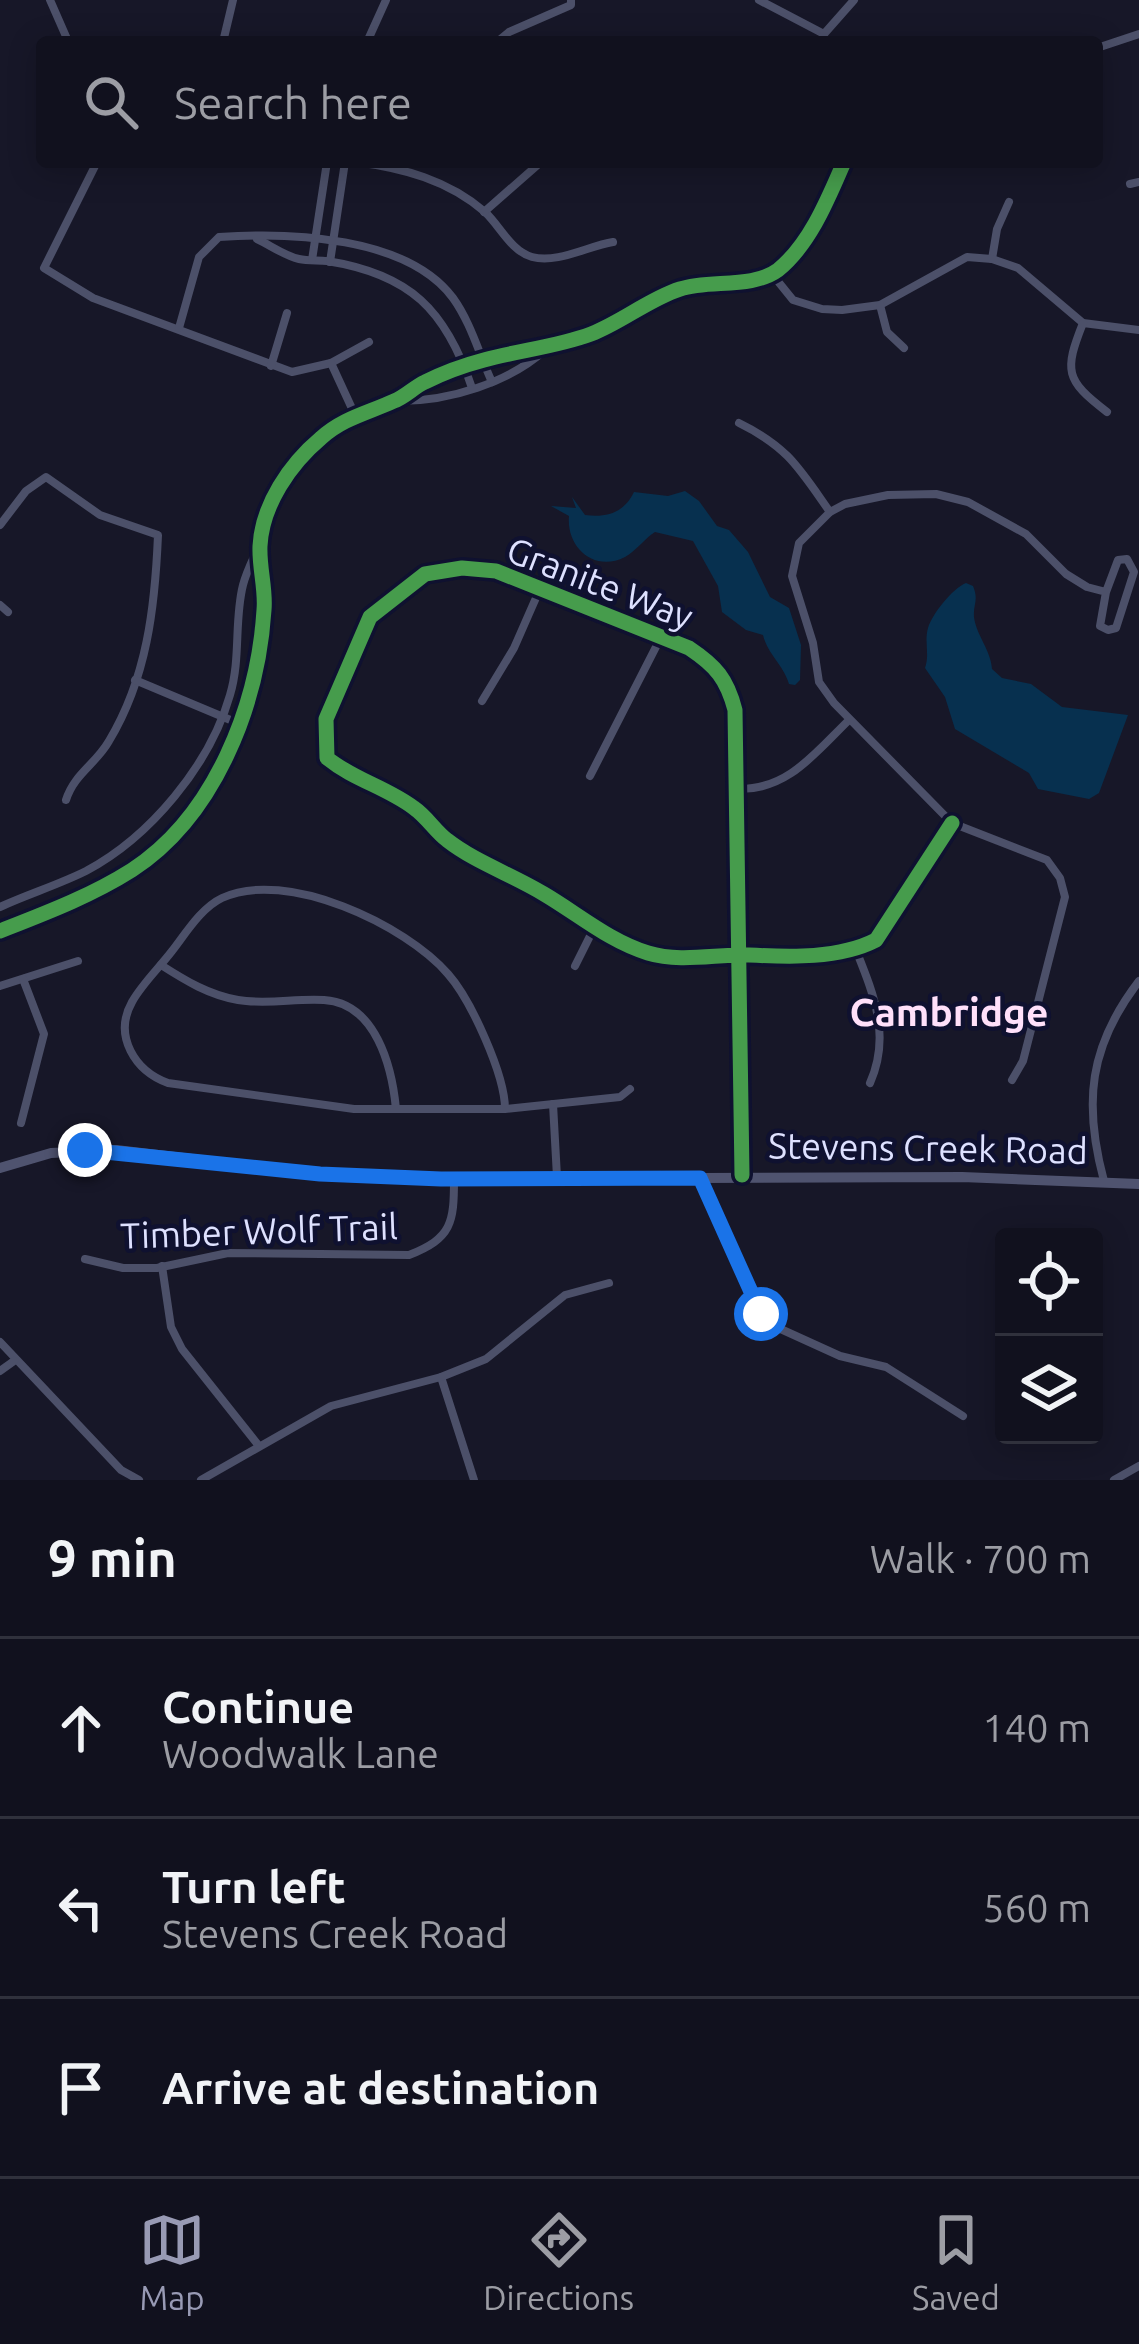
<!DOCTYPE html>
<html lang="en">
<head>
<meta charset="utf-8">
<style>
	:root { --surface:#11111e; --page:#1e1f2b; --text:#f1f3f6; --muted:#9c9da4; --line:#30313c; --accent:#989ab4 }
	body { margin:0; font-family:Ubuntu,sans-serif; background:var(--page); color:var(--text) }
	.controls { position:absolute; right:36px; bottom:36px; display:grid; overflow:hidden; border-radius:12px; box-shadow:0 6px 30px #0003 }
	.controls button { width:108px; height:108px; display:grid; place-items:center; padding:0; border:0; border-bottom:3px solid var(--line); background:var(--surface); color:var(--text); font:60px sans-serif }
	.stop { position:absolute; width:36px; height:36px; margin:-27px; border:9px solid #1a73e8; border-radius:50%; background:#fff }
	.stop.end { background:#1a73e8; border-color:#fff; box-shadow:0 3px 12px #0008 }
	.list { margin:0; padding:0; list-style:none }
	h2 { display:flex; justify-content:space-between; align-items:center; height:156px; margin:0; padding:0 48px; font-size:51px }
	h2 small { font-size:39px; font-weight:400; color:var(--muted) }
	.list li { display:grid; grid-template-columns:78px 1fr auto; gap:36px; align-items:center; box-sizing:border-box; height:180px; padding:0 48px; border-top:3px solid var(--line) }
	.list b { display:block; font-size:45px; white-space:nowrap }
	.list p { margin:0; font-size:39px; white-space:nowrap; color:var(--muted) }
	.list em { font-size:39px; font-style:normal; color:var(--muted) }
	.icon { flex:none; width:66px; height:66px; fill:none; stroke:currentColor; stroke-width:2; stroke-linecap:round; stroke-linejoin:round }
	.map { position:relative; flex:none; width:1139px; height:1480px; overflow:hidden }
	.search { position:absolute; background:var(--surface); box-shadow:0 6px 30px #0003; left:36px; right:36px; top:36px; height:132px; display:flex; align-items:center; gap:30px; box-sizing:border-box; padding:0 42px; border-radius:12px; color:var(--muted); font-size:45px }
	.sheet { height:696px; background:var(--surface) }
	nav { display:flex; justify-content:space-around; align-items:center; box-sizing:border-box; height:168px; border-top:3px solid var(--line); background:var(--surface); font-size:33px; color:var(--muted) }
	nav a { display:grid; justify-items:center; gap:6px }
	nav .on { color:var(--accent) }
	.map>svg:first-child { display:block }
	.water { fill:#07304f }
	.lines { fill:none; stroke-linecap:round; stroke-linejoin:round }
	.street { stroke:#4c5069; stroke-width:8 }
	.secondary { stroke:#4f536f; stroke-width:10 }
	.cycleway-casing { stroke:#0f1130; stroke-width:22 }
	.cycleway { stroke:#469c4c; stroke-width:15 }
	.route { stroke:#1a73e8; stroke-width:15 }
	.labels { text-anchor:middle; stroke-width:9; stroke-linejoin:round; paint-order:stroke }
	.street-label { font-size:36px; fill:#dee1ff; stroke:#0f1130 }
	.neighbourhood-label { font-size:39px; font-weight:bold; fill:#ffe0fa; stroke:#0f1130 }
</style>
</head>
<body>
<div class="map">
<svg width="1139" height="1480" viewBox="0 0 1139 1480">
	<rect width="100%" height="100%" fill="#171728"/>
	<!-- water -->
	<g class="water">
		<path d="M 685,491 L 699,501 L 717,526 L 729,530 L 748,552 L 770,597 L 789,608 L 801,645 L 800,680 L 795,685 L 789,684 C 783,664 768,655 763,635 L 746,630 L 722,612 L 718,586 L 693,541 L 655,532 C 644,539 636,551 625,557 C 594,573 566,547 569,516 L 551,506 L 576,508 L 572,497 L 585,515 C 606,518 624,513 634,492 L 668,496 Z"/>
		<path d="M 966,583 L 973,586 C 979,600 973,604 974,617 C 976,635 991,650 992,669 L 1002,678 L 1031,684 L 1062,707 L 1128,715 L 1099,793 L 1089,799 L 1038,789 L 1029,773 L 955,729 L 945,697 L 925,668 C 930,654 924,642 928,628 C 933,613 952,589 966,583 Z"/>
	</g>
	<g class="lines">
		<!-- street -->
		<g class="street">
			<path d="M 50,0 L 68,41"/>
			<path d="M 759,0 L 824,34"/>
			<path d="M 223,42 L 233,0"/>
			<path d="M 367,42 L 386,0"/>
			<path d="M 497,42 L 509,32 L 571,5 L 571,0"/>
			<path d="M 823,42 L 824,34 L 854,0"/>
			<path d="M 1097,48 L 1139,34"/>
			<path d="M 97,162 L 44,268 L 93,298 L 292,372 L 331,363 L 369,342"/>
			<path d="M 356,162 C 403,168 448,180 485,212 C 500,226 511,251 532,257 C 557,264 588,246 613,242"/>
			<path d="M 1130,184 L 1139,182"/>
			<path d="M 484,212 L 541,162"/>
			<path d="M 257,239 C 270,245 285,256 299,259 C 308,261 318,260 327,261 C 410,274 446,310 472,388"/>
			<path d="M 992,259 L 997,229 L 1009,202"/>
			<path d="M 312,260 L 327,162"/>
			<path d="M 330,262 L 345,162"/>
			<path d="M 772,274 L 793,300 L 822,309 L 842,310 L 880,305 L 967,257 L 992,259 L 1018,268 L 1083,323 L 1139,330"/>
			<path d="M 880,305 L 887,332 L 904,348"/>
			<path d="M 1083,323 C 1064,371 1065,380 1107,412"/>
			<path d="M 179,328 L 199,257 L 219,237 C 289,232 407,236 453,298 C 471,323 479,354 492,382"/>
			<path d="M 331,363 L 355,415"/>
			<path d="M 271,366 L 287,313"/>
			<path d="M 400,401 C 449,401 509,383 546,349"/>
			<path d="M 739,423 C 788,447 799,468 830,512"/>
			<path d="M 0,525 L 26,491 L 46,477 L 100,515 L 158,535 C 155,607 147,678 109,741 C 96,764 74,774 66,800"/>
			<path d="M 0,605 L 8,612"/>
			<path d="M 135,680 L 240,724"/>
			<path d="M 482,701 L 514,648 L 539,591"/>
			<path d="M 590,776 L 660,639"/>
			<path d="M 738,789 C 788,790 815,753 849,720"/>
			<path d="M 0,907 C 28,894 58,885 86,871 C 150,837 210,765 230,695 C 241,659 234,620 243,585 C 246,573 252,561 257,550"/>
			<path d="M 0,931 C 46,913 91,896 132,870 C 215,816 258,705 264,610 C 266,589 259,568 260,546 C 262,505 290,464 321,438 C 343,418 368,413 394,401 C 405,397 414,387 425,382 C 443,373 465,365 484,360 C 520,350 556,347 591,334 C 622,322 649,299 680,289 C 709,279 752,289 778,270 C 810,244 828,199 844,162"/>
			<path d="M 856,950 C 874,995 891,1036 870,1083"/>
			<path d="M 161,965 C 186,981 209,995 238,1000 C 267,1005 296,998 324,1000 C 376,1003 392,1067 396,1109"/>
			<path d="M 575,966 L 594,928"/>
			<path d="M 0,986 L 78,961"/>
			<path d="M 1012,1080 L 1023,1061 L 1065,897 L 1060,878 L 1047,860 L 952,823 L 834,703 L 819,682 L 813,643 L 792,576 L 799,543 L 830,512 L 845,504 L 888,495 L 936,494 L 968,502 L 1026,534 L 1066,574 L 1087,587 L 1106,592 L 1100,626 L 1108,630 L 1116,628 L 1134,572 L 1127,559 L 1118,560 L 1106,592"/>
			<path d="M 553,1104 L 557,1177"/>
			<path d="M 505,1109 C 505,1075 471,1000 448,974 C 406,925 286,868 222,898 C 201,908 186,933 172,951 C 159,968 142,984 132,1002 C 113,1036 135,1071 168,1083 L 354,1109 L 505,1109 L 620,1097 L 630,1089"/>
			<path d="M 21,1123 L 44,1034 L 23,979"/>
			<path d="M 742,1175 L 735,710 C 727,679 716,666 689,648 L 496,571 L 462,568 L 425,574 L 370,617 L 326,719 L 327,758 C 354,780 386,787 414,808 C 427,817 435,831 447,840 C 475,862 513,875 544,894 C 578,914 609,941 648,953 C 681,963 716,954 749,955 C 790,957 839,959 876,940 L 952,823"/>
			<path d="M 700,1179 L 761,1314 L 774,1326 L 840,1356 L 886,1367 L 963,1416"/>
			<path d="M 1104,1181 C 1083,1103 1089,1046 1139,981"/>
			<path d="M 85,1259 L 123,1268 L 157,1268 L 228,1253 L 409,1255 C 452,1238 454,1223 454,1179"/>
			<path d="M 162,1266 L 171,1327 L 182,1349 L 259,1446"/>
			<path d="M 0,1342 L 121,1470 L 139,1480"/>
			<path d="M 0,1371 L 14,1361"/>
			<path d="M 441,1377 L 474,1480"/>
			<path d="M 201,1480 L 331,1406 L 441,1377 L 486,1359 L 565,1295 L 609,1283"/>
			<path d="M 1114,1480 L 1139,1466"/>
		</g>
		<!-- secondary -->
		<path class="secondary" d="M 0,1168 L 51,1153 L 116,1150 L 320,1174 L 441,1179 L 962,1177 L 1139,1184"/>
		<!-- cycleway casing -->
		<g class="cycleway-casing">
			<g id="cycleway">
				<path d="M 0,931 C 46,913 91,896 132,870 C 215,816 258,705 264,610 C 266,589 259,568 260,546 C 262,505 290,464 321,438 C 343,418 368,413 394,401 C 405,397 414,387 425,382 C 443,373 465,365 484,360 C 520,350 556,347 591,334 C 622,322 649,299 680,289 C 709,279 752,289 778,270 C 810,244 828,199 844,162"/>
				<path d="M 742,1175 L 735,710 C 727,679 716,666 689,648 L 496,571 L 462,568 L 425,574 L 370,617 L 326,719 L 327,758 C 354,780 386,787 414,808 C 427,817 435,831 447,840 C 475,862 513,875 544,894 C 578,914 609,941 648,953 C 681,963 716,954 749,955 C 790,957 839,959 876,940 L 952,823"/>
			</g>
		</g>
		<!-- cycleway -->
		<use href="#cycleway" class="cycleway"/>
	</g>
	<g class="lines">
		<!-- route -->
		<path class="route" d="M 85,1150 L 320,1174 L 441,1179 L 700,1178 L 761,1314"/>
	</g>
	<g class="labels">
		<!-- street labels -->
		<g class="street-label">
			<text transform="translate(600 583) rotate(21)" y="13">Granite Way</text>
			<text transform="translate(928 1148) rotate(1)" y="13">Stevens Creek Road</text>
			<text transform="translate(259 1231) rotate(-2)" y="13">Timber Wolf Trail</text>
		</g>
		<!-- neighbourhood labels -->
		<g class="neighbourhood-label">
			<text x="949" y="1026">Cambridge</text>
		</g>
	</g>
</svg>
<div class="controls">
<button><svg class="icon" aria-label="locate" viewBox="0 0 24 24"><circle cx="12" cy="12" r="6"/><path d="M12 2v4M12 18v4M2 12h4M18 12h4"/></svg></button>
<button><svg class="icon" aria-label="layers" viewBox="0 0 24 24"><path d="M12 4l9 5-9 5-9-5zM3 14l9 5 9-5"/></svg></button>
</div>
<div class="stop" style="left:761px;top:1314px"></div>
<div class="stop end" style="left:85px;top:1150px"></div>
<div class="search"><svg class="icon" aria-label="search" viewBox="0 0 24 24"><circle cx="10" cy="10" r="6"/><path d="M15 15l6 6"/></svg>Search here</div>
</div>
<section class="sheet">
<h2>9 min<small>Walk · 700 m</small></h2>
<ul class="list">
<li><svg class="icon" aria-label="ahead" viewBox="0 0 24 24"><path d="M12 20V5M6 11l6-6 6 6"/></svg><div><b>Continue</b><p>Woodwalk Lane</p></div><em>140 m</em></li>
<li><svg class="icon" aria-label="left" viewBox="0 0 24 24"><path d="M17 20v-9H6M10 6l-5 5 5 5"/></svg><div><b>Turn left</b><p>Stevens Creek Road</p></div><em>560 m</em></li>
<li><svg class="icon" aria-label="arrive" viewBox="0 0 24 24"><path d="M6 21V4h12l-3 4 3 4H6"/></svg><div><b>Arrive at destination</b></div></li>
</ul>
</section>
<nav>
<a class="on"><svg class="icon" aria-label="map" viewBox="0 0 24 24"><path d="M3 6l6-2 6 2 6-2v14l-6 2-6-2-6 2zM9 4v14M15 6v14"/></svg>Map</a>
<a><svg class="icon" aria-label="directions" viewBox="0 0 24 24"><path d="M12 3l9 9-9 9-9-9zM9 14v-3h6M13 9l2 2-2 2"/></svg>Directions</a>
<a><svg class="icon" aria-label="saved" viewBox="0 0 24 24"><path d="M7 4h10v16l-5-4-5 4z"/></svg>Saved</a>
</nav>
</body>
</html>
